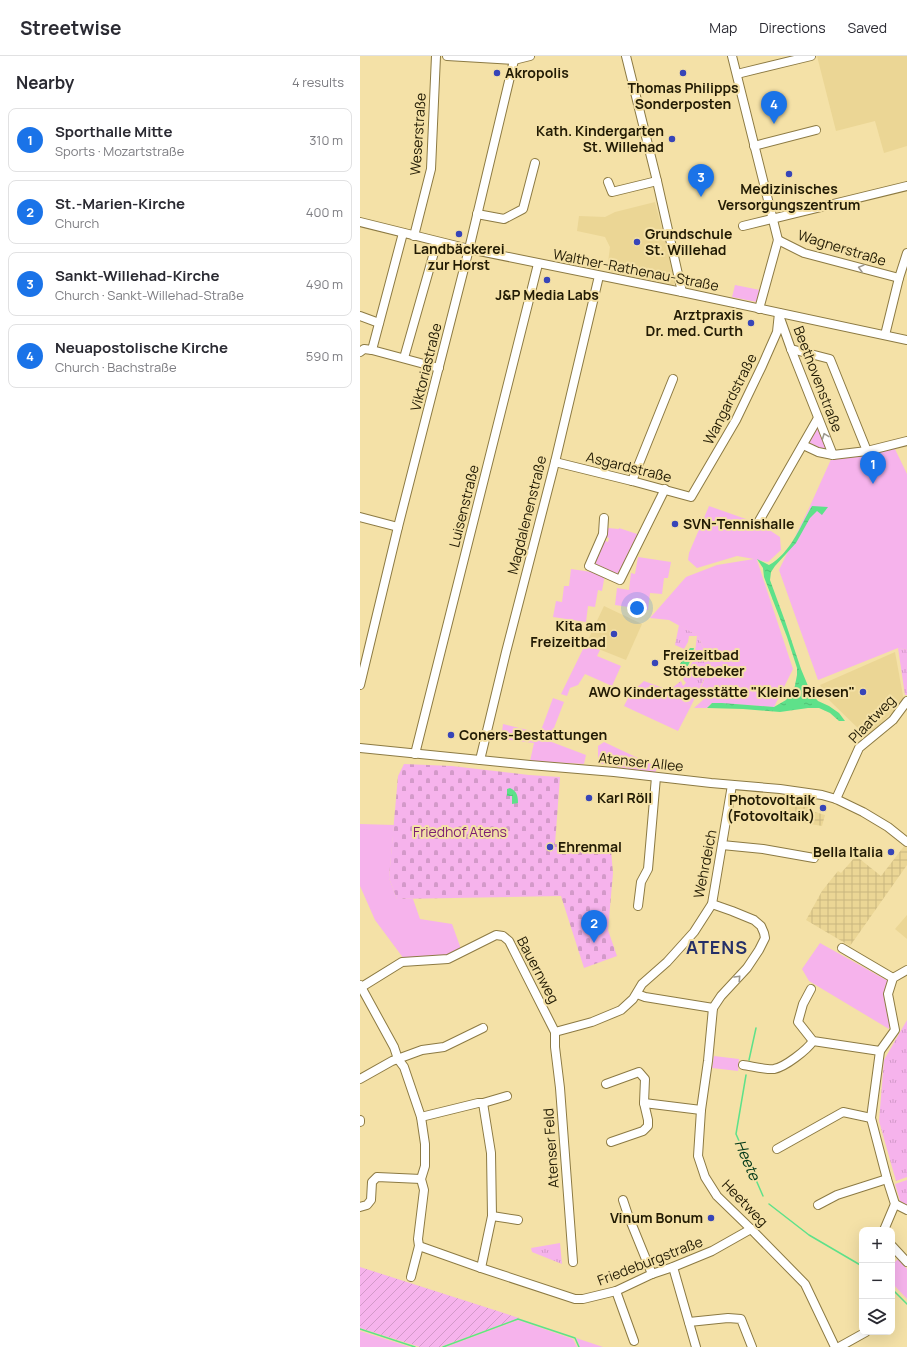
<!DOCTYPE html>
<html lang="en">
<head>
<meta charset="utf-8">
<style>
	:root { --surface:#fff; --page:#f7f7f7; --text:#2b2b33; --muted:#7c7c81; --line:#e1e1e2; --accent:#1a73e8 }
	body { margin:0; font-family:Manrope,sans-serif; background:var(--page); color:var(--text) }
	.controls { position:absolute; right:12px; bottom:12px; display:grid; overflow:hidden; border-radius:8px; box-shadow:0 4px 16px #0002 }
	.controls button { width:36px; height:36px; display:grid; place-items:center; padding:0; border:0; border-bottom:1px solid var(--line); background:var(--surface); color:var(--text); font:20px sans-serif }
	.you { position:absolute; left:277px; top:552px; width:14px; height:14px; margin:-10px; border:3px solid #fff; border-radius:50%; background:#1a73e8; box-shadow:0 0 0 6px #1a73e833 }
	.badge { display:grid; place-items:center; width:26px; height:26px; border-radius:50%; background:var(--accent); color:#fff; font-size:13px; font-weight:700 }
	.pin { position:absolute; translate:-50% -33px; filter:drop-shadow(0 1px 2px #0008) }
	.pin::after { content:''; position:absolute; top:21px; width:14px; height:12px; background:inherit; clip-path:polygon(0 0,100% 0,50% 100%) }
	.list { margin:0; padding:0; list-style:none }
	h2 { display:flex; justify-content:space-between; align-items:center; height:52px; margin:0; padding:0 16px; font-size:17px }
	h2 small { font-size:13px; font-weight:400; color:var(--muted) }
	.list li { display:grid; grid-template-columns:26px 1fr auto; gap:12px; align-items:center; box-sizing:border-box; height:64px; margin:0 8px 8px; padding:0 8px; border:1px solid var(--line); border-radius:8px }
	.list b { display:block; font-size:15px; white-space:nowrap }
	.list p { margin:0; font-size:13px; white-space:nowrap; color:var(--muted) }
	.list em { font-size:13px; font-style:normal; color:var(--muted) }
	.icon { flex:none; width:22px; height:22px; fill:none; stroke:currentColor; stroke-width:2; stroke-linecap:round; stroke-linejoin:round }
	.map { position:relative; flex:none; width:547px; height:1291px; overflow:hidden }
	header { display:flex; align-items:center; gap:24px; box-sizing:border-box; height:56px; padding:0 20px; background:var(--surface); border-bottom:1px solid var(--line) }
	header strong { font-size:19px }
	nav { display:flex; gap:22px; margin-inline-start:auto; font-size:14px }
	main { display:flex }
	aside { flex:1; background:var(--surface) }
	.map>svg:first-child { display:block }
	.built { fill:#ebd695 }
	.industrial { fill:url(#industrial-grid) }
	.grass { fill:#f6b3ec }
	.cemetery { fill:url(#cemetery-stones) }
	.park { fill:url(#park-tufts) }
	.garden { fill:url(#garden-furrows) }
	.water { fill:url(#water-ripples) }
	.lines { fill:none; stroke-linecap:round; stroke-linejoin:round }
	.stream { stroke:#5ee18a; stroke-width:1.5 }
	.minor-casing { stroke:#8c7a43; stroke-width:10 }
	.minor { stroke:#fff; stroke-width:8 }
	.oneway { stroke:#9c988e }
	.poi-dot { fill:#3745b8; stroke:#f4e1a7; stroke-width:1.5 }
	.labels { text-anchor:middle; stroke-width:4; stroke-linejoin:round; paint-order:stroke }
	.poi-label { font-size:14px; font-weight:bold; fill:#221b04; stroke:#f4e1a7; text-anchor:start }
	.street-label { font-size:14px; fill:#221b04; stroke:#f4e1a7 }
	.park-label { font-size:14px; fill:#7c1f73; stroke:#f4e1a7 }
	.water-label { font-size:15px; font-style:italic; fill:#003818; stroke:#f4e1a7 }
	.district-label { font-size:18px; font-weight:bold; letter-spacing:1px; fill:#253068; stroke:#f4e1a7 }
</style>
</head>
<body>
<header>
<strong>Streetwise</strong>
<nav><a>Map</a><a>Directions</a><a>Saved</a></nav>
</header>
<main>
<aside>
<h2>Nearby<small>4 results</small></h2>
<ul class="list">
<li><span class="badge">1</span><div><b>Sporthalle Mitte</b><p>Sports · Mozartstraße</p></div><em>310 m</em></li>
<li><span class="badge">2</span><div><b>St.-Marien-Kirche</b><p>Church</p></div><em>400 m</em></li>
<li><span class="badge">3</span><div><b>Sankt-Willehad-Kirche</b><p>Church · Sankt-Willehad-Straße</p></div><em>490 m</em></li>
<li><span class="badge">4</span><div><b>Neuapostolische Kirche</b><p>Church · Bachstraße</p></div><em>590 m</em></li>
</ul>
</aside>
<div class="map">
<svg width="547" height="1291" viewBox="0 0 547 1291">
	<defs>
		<pattern id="industrial-grid" width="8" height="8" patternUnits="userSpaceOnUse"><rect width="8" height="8" fill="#ebd695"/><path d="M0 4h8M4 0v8" fill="none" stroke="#c9b77f"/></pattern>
		<pattern id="cemetery-stones" width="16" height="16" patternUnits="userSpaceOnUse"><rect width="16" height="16" fill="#f6b3ec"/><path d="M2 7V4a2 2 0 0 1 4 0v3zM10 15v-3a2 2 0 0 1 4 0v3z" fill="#d399c9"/></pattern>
		<pattern id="park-tufts" width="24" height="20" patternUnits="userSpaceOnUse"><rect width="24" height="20" fill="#f6b3ec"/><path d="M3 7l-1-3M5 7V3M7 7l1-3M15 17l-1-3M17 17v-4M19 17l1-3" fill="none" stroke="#d399c9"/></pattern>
		<pattern id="garden-furrows" width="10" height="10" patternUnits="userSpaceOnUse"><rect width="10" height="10" fill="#f6b3ec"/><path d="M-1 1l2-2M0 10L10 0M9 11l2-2" fill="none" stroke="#d399c9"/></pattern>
		<pattern id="water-ripples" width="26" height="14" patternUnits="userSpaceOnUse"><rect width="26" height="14" fill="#5ee18a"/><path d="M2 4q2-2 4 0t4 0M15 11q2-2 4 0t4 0" fill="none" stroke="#51c075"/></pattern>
	</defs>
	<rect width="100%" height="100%" fill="#f4e1a7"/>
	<!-- built -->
	<g class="built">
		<path d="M 457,0 L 547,0 L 547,90 L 524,97 L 515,65 L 476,75 Z"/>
		<path d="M 295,146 L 316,226 L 313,229 L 247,215 L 250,191 L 245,181 L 217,175 L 219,160 L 245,161 L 255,156 Z"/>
		<path d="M 244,550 L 282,568 L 266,604 L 226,588 Z"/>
		<path d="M 535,596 L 544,645 L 507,681 L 469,644 L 460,629 Z"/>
		<path d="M 547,859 L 547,883 L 535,873 Z"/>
	</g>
	<!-- industrial -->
	<g class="industrial">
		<path d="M 431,741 L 450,744 L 448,756 L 454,758 L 455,756 L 465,759 L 462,770 L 427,764 Z"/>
		<path d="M 545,789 L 547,791 L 547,809 L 490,890 L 446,864 L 462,835 L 478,815 L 481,817 L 496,800 L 521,820 Z"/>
	</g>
	<!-- grass -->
	<g class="grass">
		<path d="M 375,229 L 400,234 L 397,246 L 372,241 Z"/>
		<path d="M 458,371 L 469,395 L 452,390 L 449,387 Z"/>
		<path d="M 533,389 L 547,418 L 547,594 L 538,592 L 458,624 L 419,514 L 450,450 L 473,399 Z"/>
		<path d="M 349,450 L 400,468 L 420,481 L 421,494 L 408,506 L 397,504 L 433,613 L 414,651 L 352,647 L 347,652 L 334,652 L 344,643 L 337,640 L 351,609 L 338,580 L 309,564 L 290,562 L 326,521 L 357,509 L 394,503 L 377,500 L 337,512 L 328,504 L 329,497 Z"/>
		<path d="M 248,472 L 259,473 L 259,472 L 280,479 L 259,523 L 231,510 L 243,484 L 248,486 L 249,482 L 245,481 Z"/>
		<path d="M 278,501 L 311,506 L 308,522 L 304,522 L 302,538 L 290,537 L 288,554 L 255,549 L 257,532 L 269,534 L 271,517 L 275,518 Z"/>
		<path d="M 211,513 L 245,518 L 242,535 L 238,534 L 235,551 L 228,550 L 226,566 L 193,561 L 196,545 L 202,546 L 204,530 L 209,530 Z"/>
		<path d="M 225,589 L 240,594 L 237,600 L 261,610 L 252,630 L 225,618 L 218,629 L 210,632 L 207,640 L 201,638 Z"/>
		<path d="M 284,625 L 303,632 L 331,650 L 318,675 L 264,650 L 270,638 Z"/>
		<path d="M 193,642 L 204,646 L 189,685 L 226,699 L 224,708 L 170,705 L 174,687 L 141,683 L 143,668 L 180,677 Z"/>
		<path d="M 244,686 L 297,711 L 295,718 L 238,707 L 238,690 Z"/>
		<path d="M 0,768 L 34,769 L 29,822 L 37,843 L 53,843 L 60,863 L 92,868 L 101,893 L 86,900 L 44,903 L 15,864 L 0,830 Z"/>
		<path d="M 460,887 L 528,925 L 525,948 L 530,967 L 529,973 L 449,925 L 442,913 Z"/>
		<path d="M 354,1000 L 379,1003 L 378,1015 L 352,1012 Z"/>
		<path d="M 538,1203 L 547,1213 L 547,1243 L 532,1227 L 532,1209 Z"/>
		<path d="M 158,1264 L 213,1283 L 217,1291 L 86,1291 Z"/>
		<path d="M 0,1275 L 50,1291 L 0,1291 Z"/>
		<path d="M 216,1282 L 243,1291 L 220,1291 Z"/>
	</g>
	<!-- cemetery -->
	<path class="cemetery" d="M 44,708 L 92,710 L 169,719 L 200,721 L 195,788 L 251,794 L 253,817 L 248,874 L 257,900 L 224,912 L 201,840 L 37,843 L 29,822 L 38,720 Z"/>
	<!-- park -->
	<g class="park">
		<path d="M 319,569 L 338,580 L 351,609 L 331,650 L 308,635 L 321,625 L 323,630 L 326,627 L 323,623 L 329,613 L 330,614 L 331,612 L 330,611 L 333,604 L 339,602 L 338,598 L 335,596 L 337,580 L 329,580 L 328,586 L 324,593 L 315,589 Z"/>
		<path d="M 538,592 L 547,594 L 547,639 L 545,639 Z"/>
		<path d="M 547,964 L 547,1121 L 536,1125 L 519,1065 L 524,1004 Z"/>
		<path d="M 547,1124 L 547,1149 L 540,1145 L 535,1128 Z"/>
		<path d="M 200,1187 L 202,1208 L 172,1196 L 171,1192 Z"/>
	</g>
	<!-- garden -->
	<path class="garden" d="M 0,1211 L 159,1262 L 80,1291 L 60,1291 L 0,1272 Z"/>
	<!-- water -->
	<g class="water">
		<path d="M 452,450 L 468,451 L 462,459 L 457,455 L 450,462 L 436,487 L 415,510 L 411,516 L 410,524 L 425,565 L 441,613 L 451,637 L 458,645 L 469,650 L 479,657 L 485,665 L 479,665 L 470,657 L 459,652 L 448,652 L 420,656 L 383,653 L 347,652 L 352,647 L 362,647 L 414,651 L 426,644 L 434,634 L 437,619 L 437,612 L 427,581 L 404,521 L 403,512 L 397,503 L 409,509 C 431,497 440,470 452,450 Z"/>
		<path d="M 330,592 L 334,592 C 332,602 328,611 322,620 L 313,610 L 314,608 L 321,612 L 322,610 L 320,608 Z"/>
		<path d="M 150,732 C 157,735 158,740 158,747 L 152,748 L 152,740 L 147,740 L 147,733 Z"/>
	</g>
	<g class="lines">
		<!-- stream -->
		<g class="stream">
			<path d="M 389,1004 L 396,972"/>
			<path d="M 386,1019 L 376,1078 L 403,1140"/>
			<path d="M 409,1148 L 449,1179 L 502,1210"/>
			<path d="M 532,1233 L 547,1248"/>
			<path d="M 0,1273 L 55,1291"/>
			<path d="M 83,1291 L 158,1263 L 215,1282 L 219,1291"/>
		</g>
		<!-- minor casing -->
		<g class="minor-casing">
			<g id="minor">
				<path d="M 87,0 L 154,4 L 170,0"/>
				<path d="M 266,0 L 297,125 L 322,236"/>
				<path d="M 372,0 L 418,184 L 399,253"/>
				<path d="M 377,18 L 451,0"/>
				<path d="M 394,90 L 456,74"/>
				<path d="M 248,126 L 252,136 L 297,125"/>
				<path d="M 117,158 L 144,163 L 163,153 L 175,107"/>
				<path d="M 0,166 L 109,193 L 322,236 L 547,284"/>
				<path d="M 383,170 L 547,130"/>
				<path d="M 54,180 L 71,113 L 76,0"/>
				<path d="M 418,184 L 444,197 L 539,222"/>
				<path d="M 0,260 L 19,267"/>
				<path d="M 420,262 L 431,293 L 473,399"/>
				<path d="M 525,279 L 539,222 L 547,197"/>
				<path d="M 431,293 L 470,303 L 507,395"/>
				<path d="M 12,294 L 79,312"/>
				<path d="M 0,296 L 4,293 L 12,294 L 43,177"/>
				<path d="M 44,302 L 77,186"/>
				<path d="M 443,389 L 458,396 L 473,399 L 507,395 L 547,385"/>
				<path d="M 195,406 L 272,425 L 331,441 L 376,364 L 402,310 L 417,276 L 419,257"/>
				<path d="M 272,425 L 313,323"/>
				<path d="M 0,461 L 38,471"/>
				<path d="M 244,462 L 243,478 L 229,510 L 260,524 L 305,433"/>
				<path d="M 399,465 L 458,362"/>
				<path d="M 0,629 L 38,471 L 109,193 L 155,0"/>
				<path d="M 0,692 L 170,709 L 254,716 L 351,727 L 420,733 L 462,739 L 476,743 L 503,756 L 528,771 L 547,786"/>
				<path d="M 55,698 L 178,208"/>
				<path d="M 120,704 L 146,596 L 195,406 L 239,220"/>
				<path d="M 476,743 L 499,692 L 533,664 L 547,645"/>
				<path d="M 362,789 L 403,793 L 454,802"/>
				<path d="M 352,848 L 372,855 L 394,864 L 401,870 L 404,877 L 405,882 L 399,894 L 387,912 L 361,940 L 353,952 L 348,1005 L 341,1054 L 338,1100 L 345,1121 L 357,1140 L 391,1173 L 445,1228 L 475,1291"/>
				<path d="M 278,850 L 281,826 L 288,813 L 296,721"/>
				<path d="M 482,892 L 533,922"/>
				<path d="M 0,929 L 34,991 L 38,1003 L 44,1011 L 61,1061 L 65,1088 L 65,1110 L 61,1123 L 64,1134 L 58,1183 L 59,1190 L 51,1221"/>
				<path d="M 0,932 L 42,906 L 88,903 L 136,879 L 143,880 L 149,885 L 195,976 L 195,991 L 200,1032 L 213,1206"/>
				<path d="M 451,933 L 443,948 L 438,966 L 453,985 L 520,995"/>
				<path d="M 277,938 L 285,941 L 353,952"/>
				<path d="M 195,976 L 232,966 L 261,954 L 273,943 L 282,928 L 307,906 L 334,876 L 352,848 L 372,729"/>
				<path d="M 383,1009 C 391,1010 407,1014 414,1013 C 425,1011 447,994 453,985"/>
				<path d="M 0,1023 L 32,1005 L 62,994 L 84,991 L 123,972"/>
				<path d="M 246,1028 L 279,1016 L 285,1023 L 284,1047 L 288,1064 L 288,1070 L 283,1075 L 251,1086"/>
				<path d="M 123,1047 L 147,1040"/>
				<path d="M 284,1047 L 341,1054"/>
				<path d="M 61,1061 L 118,1047 L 123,1047 L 131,1097 L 132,1160 L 121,1212"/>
				<path d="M 0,1064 L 0,1066"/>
				<path d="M 417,1093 L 483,1056 L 511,1062"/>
				<path d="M 263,1144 L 268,1159 L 292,1218"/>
				<path d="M 535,1148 L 547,1154"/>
				<path d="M 458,1149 L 477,1139 L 527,1123"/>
				<path d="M 0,1151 L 7,1149 L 11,1144 L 12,1126 L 17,1121 L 61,1123"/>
				<path d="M 132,1160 L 158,1164"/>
				<path d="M 524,1174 L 535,1148 L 527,1123 L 511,1062 L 520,995 L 535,974 L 528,938 L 533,922 L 547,914"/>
				<path d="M 59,1190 L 121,1212 L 215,1243 L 223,1243 L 256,1235 L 292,1218 L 313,1211 L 352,1195 L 391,1173"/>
				<path d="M 532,1190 L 547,1206"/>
				<path d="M 313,1211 L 336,1291"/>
				<path d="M 256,1235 L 274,1285"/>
				<path d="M 329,1266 L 368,1262 L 381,1263 L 392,1291"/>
				<path d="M 479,1291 L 506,1276"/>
			</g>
		</g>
		<!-- minor -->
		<use href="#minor" class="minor"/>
	</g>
	<!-- one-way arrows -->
	<defs><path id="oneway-chevron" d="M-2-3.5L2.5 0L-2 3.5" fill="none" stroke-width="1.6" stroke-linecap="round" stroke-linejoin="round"/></defs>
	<g class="oneway">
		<use href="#oneway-chevron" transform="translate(501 212) rotate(-165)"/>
		<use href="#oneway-chevron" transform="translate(465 380) rotate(-111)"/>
		<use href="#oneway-chevron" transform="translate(378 922) rotate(-47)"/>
	</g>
	<!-- markers -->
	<g class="poi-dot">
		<circle cx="137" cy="17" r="4"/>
		<circle cx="323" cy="17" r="4"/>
		<circle cx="312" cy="83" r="4"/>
		<circle cx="429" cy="118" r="4"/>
		<circle cx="99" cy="178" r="4"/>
		<circle cx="277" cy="186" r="4"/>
		<circle cx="187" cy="224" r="4"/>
		<circle cx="391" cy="267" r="4"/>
		<circle cx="315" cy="468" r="4"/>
		<circle cx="254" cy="578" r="4"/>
		<circle cx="295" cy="607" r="4"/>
		<circle cx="503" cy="636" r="4"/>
		<circle cx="91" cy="679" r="4"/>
		<circle cx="229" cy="742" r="4"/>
		<circle cx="463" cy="752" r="4"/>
		<circle cx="190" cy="791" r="4"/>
		<circle cx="531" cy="796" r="4"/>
		<circle cx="351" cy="1162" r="4"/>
	</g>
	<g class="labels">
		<!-- poi labels -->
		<g class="poi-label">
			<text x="145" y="22">Akropolis</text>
			<text x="323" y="37" text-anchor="middle">Thomas Philipps<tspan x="323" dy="16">Sonderposten</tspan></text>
			<text x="304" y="80" text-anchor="end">Kath. Kindergarten<tspan x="304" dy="16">St. Willehad</tspan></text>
			<text x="429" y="138" text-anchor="middle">Medizinisches<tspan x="429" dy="16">Versorgungszentrum</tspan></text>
			<text x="285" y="183">Grundschule<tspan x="285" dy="16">St. Willehad</tspan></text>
			<text x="99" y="198" text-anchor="middle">Landbäckerei<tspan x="99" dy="16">zur Horst</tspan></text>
			<text x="187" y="244" text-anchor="middle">J&amp;P Media Labs</text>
			<text x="383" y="264" text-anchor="end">Arztpraxis<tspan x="383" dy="16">Dr. med. Curth</tspan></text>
			<text x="323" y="473">SVN-Tennishalle</text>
			<text x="246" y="575" text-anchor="end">Kita am<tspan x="246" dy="16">Freizeitbad</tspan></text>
			<text x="303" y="604">Freizeitbad<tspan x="303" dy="16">Störtebeker</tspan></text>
			<text x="495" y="641" text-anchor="end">AWO Kindertagesstätte "Kleine Riesen"</text>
			<text x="99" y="684">Coners-Bestattungen</text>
			<text x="237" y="747">Karl Röll</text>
			<text x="455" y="749" text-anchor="end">Photovoltaik<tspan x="455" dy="16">(Fotovoltaik)</tspan></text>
			<text x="198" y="796">Ehrenmal</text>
			<text x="523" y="801" text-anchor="end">Bella Italia</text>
			<text x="343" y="1167" text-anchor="end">Vinum Bonum</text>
		</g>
		<!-- street labels -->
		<g class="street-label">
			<text transform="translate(58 78) rotate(-86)" y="5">Weserstraße</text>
			<text transform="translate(482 192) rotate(17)" y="5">Wagnerstraße</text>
			<text transform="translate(276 214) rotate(11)" y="5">Walther-Rathenau-Straße</text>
			<text transform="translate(66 311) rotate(-76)" y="5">Viktoriastraße</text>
			<text transform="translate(458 323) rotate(69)" y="5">Beethovenstraße</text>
			<text transform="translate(370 343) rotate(-63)" y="5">Wangardstraße</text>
			<text transform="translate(269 411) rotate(14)" y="5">Asgardstraße</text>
			<text transform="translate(104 450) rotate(-76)" y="5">Luisenstraße</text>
			<text transform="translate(167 459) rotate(-76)" y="5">Magdalenenstraße</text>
			<text transform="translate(512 663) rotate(-46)" y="5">Plaatweg</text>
			<text transform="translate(281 706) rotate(6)" y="5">Atenser Allee</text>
			<text transform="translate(345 808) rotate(-79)" y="5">Wehrdeich</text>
			<text transform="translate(178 914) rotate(62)" y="5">Bauernweg</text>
			<text transform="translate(191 1092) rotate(-94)" y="5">Atenser Feld</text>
			<text transform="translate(385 1147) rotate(46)" y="5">Heetweg</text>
			<text transform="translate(290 1205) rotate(-21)" y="5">Friedeburgstraße</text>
		</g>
		<!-- park labels -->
		<g class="park-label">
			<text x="100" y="781">Friedhof Atens</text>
		</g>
		<!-- water labels -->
		<g class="water-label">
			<text transform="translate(387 1104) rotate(67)" y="5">Heete</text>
		</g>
		<!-- district labels -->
		<g class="district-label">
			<text x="357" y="898">ATENS</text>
		</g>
	</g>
</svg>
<div class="controls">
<button>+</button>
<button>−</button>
<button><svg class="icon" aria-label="layers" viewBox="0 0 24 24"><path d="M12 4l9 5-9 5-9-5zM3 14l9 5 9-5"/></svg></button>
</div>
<div class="you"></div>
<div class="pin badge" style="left:513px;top:428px">1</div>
<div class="pin badge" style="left:234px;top:887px">2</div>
<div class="pin badge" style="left:341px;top:141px">3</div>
<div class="pin badge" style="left:414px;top:68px">4</div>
</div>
</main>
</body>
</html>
